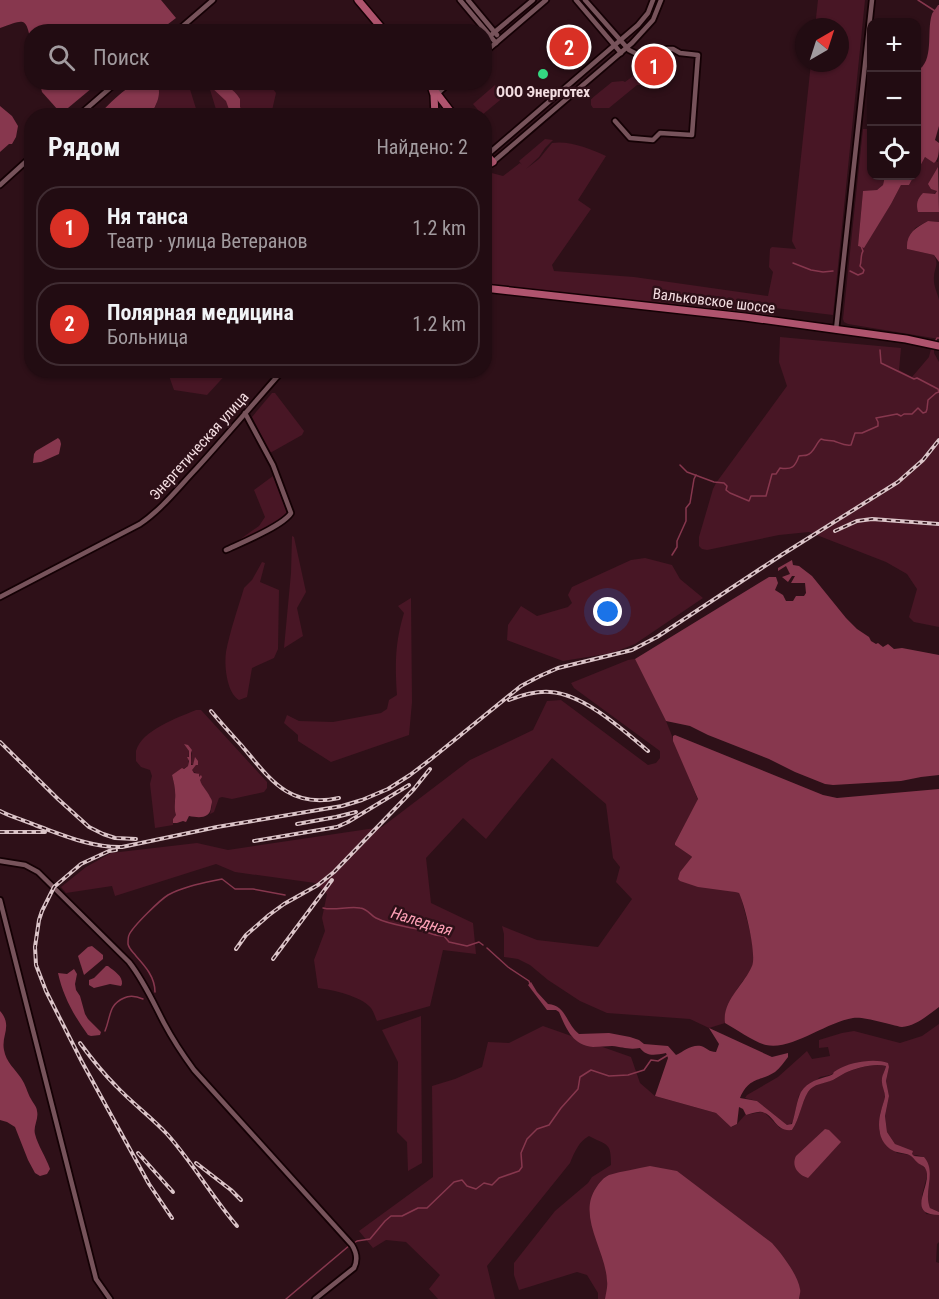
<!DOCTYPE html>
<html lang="ru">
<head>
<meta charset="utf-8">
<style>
	:root { --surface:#220c12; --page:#2e1a20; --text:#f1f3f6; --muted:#a29b9f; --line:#3f2c32; --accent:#d93025 }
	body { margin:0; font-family:"Roboto Condensed",sans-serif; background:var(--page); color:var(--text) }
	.controls { position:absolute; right:18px; top:18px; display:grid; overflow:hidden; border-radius:12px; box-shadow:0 2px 4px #0004 }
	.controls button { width:54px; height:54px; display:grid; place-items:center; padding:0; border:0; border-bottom:2px solid var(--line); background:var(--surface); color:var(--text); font:30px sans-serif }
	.compass { position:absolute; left:795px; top:18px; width:54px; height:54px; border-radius:50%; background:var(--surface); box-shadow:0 2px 4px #0004; rotate:39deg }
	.you { position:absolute; left:608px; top:612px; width:21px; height:21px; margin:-15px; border:4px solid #fff; border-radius:50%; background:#1a73e8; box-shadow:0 0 0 9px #1a73e833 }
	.badge { display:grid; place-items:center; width:39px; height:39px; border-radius:50%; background:var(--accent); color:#fff; font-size:20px; font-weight:700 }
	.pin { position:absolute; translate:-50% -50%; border:3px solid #fff; box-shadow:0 2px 6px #0006 }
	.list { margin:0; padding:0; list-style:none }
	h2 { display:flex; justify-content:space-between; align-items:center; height:78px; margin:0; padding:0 24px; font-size:26px }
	h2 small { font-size:20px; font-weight:400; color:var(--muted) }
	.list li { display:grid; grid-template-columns:39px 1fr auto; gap:18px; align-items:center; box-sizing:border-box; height:84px; margin:0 12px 12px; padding:0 12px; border:2px solid var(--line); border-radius:24px }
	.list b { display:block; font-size:22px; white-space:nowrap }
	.list p { margin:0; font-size:20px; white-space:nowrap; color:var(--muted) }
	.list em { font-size:20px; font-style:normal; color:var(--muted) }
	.icon { flex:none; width:33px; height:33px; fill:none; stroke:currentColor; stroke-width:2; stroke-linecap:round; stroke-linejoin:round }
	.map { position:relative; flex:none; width:939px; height:1299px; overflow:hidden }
	.search { position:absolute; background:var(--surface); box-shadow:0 2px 4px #0004; left:24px; top:24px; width:468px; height:66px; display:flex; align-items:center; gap:15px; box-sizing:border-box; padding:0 21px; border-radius:24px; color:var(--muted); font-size:22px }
	.panel { position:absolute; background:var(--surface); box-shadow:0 2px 4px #0004; left:24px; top:108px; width:468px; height:270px; border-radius:24px }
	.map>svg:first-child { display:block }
	.green { fill:#481625 }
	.water { fill:#87374e }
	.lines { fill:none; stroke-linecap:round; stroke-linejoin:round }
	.stream { stroke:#87374e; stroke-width:1.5 }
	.minor-casing { stroke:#140004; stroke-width:8 }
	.major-casing { stroke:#140004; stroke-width:10 }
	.minor { stroke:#77535b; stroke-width:4.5 }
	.major { stroke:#af546e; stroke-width:7 }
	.rail-casing { stroke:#dbc4c8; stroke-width:4 }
	.rail { stroke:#2e1018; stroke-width:1.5; stroke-dasharray:4.5; stroke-linecap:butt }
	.poi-dot { fill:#34d881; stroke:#2e1018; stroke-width:2 }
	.labels { text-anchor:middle; stroke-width:5; stroke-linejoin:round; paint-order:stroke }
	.poi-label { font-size:15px; font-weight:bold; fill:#f3dde1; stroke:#2e1018 }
	.street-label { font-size:15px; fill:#f3dde1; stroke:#2e1018 }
	.water-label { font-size:16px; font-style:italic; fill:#fea0b6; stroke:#2e1018 }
</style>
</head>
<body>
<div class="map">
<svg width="939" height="1299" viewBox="0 0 939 1299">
	<rect width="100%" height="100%" fill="#2e1018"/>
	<!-- green -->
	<g class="green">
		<path d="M 818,0 L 865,0 L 833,315 L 775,308 L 774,317 L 485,284 L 485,178 L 488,172 L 503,176 L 520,163 L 522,165 L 519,161 L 545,139 L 553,140 L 545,148 L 539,157 L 526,169 L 539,159 L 552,143 C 568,140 592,149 606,156 L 578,200 L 591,209 L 552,265 L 554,271 L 634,277 L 768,296 L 773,272 L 769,267 L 770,249 L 772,247 L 796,249 L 792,241 L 811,63 L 840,63 L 840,27 L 815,27 Z"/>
		<path d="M 640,71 L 649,72 L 651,74 L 650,83 L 648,85 L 637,85 L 609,108 L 593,108 L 591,105 L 591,99 L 612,82 L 623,81 L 625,82 Z"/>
		<path d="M 237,82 L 281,82 L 282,83 L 271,86 L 276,93 L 271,115 L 218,116 L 208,83 L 231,83 L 235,85 Z"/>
		<path d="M 158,83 L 188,83 L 198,115 L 151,116 C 157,102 161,98 158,83 Z"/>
		<path d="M 495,85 L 505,96 L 482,115 L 473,104 Z"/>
		<path d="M 863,129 L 871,129 L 872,176 L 885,176 L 883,185 L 877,190 L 863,192 L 858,246 L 863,248 L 891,204 L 901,185 L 909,185 L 914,176 L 916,176 L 917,172 L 925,157 L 938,162 L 939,158 L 937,191 L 918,212 L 939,212 L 939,222 L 928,221 L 915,228 L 907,249 L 934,255 C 939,265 935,266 934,276 C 933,286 937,291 939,300 C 939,312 939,327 939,339 L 848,324 L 844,322 L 843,319 Z"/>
		<path d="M 780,337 L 901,348 L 899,370 L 912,377 L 929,357 L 931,349 L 934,350 L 934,353 L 939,362 L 939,627 L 914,622 L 909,617 L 917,589 L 907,574 L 886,562 L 809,532 L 779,535 L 707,550 L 702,549 L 699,546 L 699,537 L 713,489 L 716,483 L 787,386 L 779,362 Z"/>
		<path d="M 161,371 L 229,371 L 207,395 L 174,390 L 168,373 Z"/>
		<path d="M 272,393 L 275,393 L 304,431 L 302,435 L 270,453 L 252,417 Z"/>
		<path d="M 273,476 L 287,512 L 284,519 L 239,543 L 239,540 L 259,526 L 265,517 L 254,490 Z"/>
		<path d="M 292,536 L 294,537 L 306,592 L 297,608 L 303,636 L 284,648 L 291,573 Z"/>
		<path d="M 645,558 L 672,565 L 680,579 L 703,598 L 635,644 L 612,653 L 563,661 L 507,640 L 508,625 L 521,606 L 537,616 L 568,607 L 572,603 L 568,595 L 572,587 L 631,560 Z"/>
		<path d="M 262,562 L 265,563 L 260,582 L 279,590 L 278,649 L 274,658 L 252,668 L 247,697 L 239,700 C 227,693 224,666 226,652 C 230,631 238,608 244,588 L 252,580 Z"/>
		<path d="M 411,598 L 412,702 L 409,735 L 331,762 L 298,741 L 298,735 L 284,723 L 287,715 L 299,721 L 333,722 L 381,713 L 387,709 L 389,700 L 397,695 C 395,663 395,643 404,613 L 398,606 Z"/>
		<path d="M 635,659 L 666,721 L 698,800 L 675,843 L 675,845 L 691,856 L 692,858 L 680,872 L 735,892 L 739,893 L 741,897 C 745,914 755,944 754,961 C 753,970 745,978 740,985 C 734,993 724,1014 725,1023 L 709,1028 L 690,1019 L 607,1013 L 580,1001 L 548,980 L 530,965 L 518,959 L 504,957 L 504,934 L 502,926 L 537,940 L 598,947 L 632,899 L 616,882 L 620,867 L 613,858 L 606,804 L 552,758 L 486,839 L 463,818 L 426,858 L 431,903 L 473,923 L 476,954 L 443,950 L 430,1006 L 377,1021 C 375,1017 374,1012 371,1008 C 361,996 333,990 318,988 L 314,960 L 325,931 L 322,918 L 327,894 L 315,883 L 235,872 L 216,864 L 115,896 L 112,886 L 66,893 L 61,887 L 86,867 L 111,853 L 197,843 L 228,850 L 382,827 L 470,760 L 533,730 L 547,701 L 561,700 L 648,765 L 656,763 L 660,758 L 660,751 L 574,688 L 571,683 L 628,660 Z"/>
		<path d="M 196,710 L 201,710 L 267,782 L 267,788 L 264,792 L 232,799 L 222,797 L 219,798 L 214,812 L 210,814 C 215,795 208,798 201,784 C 199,781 199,777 198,774 L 192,771 L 191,770 L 196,765 L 195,758 L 193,766 L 191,763 L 192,750 L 186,746 L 189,751 L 188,766 L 172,775 C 174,783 176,791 175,800 C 175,806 174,809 176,815 L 173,819 L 173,825 L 155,828 L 150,784 L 152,776 L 150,770 L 141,767 L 136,761 C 136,761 136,752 136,751 C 142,730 177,718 196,710 Z"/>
		<path d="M 421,1016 L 422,1163 L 408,1171 L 407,1142 L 397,1132 L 398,1062 L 382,1030 Z"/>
		<path d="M 939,1024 L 939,1212 L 930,1208 L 927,1201 L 928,1185 L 924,1157 L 916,1155 L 914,1156 L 895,1144 L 887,1132 L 885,1116 L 889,1096 L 886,1081 L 889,1067 L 876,1061 L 863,1062 L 856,1063 L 830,1075 L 820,1077 L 799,1095 L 793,1121 L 790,1125 L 787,1125 L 757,1101 L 745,1098 L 747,1095 L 778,1077 L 807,1051 L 812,1059 L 830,1056 L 828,1047 L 819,1048 L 819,1040 L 842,1033 L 854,1031 L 900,1043 L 922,1036 Z"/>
		<path d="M 543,1026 L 631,1057 L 640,1083 L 655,1096 L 716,1113 L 732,1127 L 737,1124 L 745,1115 L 761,1112 L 765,1113 L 780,1128 L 792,1130 C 800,1118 801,1103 808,1092 C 814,1083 824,1083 833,1080 C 837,1078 841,1075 845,1073 C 856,1068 875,1063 886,1066 L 882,1078 L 885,1098 L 880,1114 L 879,1132 L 897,1153 L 910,1155 L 926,1169 L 927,1176 L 922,1195 L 926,1214 L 939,1215 L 939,1242 L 937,1244 L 936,1262 L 939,1263 L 939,1299 L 598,1299 L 598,1293 L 587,1275 L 577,1272 L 519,1290 L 514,1275 L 514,1263 L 555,1211 L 588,1183 L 592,1177 L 611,1165 C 611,1142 608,1146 589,1136 C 579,1141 574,1153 570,1163 L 487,1266 L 495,1299 L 438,1299 L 429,1289 L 440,1275 L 406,1242 L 386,1240 L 373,1248 L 359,1231 L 433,1177 L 432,1086 L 455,1079 L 482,1067 L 488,1042 L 509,1043 Z"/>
	</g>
	<!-- water -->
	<g class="water">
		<path d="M 0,0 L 161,0 L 176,18 L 159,31 L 32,32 L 31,43 C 26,15 24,20 0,28 Z"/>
		<path d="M 938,5 L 939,5 L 939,126 L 935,140 L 939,143 C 939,150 939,160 934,163 L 925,157 L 917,172 L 917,71 C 935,61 926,32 932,14 C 933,12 937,7 938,5 Z"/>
		<path d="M 40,83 L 40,82 L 98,83 L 68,108 L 58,110 L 42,92 Z"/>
		<path d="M 138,83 L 158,83 C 161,98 157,102 151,115 L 98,115 C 109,105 123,88 138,83 Z"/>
		<path d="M 208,83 C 222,82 233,87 240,99 L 240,107 L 244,115 L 231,115 L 226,101 L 209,85 Z"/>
		<path d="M 0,106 L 12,116 L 18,126 L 16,137 L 12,144 L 9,144 L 0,152 Z"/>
		<path d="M 938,167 L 939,212 L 918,212 C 916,204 917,199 923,193 L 935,194 L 937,191 L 931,189 L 928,184 Z"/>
		<path d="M 885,176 L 914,176 L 909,185 L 901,185 L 891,204 L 864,248 L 858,246 L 863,191 L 877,190 L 883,185 Z"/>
		<path d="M 928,221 L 939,222 L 939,262 L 934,255 L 907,249 C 906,234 915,228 928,221 Z"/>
		<path d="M 58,438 L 60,440 L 61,444 L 59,454 L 41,462 L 33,463 L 34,454 L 36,451 Z"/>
		<path d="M 792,560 L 793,565 L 799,566 L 812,576 L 846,618 L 857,629 L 869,637 L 871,641 L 876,644 L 878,643 L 883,647 L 888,644 L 894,649 L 902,648 L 939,655 L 939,775 L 921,777 L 901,781 L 833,785 L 825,784 L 795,772 L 769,759 L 708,735 L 690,726 L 666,721 L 635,659 L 769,577 L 776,577 L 778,583 L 775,590 L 783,595 L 786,601 L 793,601 L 796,596 L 804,596 L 806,593 L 805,583 L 791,583 L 795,576 L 792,576 L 788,582 L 782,577 L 790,574 L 786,566 L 778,571 L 778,568 Z"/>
		<path d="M 675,735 L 823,795 L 837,798 L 939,789 L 939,1007 C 928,1015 916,1026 902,1027 C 890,1025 864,1016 853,1018 C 826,1022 791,1051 766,1045 C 754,1042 736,1029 725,1023 C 722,1001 744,985 752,966 C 757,955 745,905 739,893 L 735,892 L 698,887 L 680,881 L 678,879 L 680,872 L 692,857 L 691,856 L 675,845 L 675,843 L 698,799 L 673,741 L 673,736 Z"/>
		<path d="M 184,744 L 188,745 L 192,750 L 191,753 L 191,765 L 193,765 L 195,757 L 198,761 L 198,765 L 196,765 L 192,770 L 194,773 L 200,774 L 199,774 L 199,777 L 201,775 L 202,777 L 200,780 C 202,787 207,790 210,797 C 213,802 212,801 211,807 C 210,819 199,818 189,816 L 186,822 L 183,821 L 177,823 L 173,823 L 173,819 L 176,815 C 174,809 175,806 175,800 C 176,791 174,783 172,775 L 182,768 L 184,769 L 188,766 L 189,761 L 187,757 L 189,757 L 189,751 Z"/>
		<path d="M 92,946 L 103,955 L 103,959 L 84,975 L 78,956 L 88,947 Z"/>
		<path d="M 106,966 L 108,966 C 114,971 123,976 122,984 L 121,986 L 110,984 L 94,988 L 89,985 L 89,980 L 94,978 Z"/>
		<path d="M 74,969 L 77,974 L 75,984 L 76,990 L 80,996 L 85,1014 L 88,1019 L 101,1032 L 100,1035 L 91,1036 L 88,1035 C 74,1016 63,996 58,973 L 67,974 Z"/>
		<path d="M 531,982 L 537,992 L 548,1004 C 566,1005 566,1024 579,1034 L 609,1033 L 630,1037 L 639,1040 L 644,1044 L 668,1046 L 676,1055 C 684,1051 692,1044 701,1046 C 707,1048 709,1052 716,1052 L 719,1044 L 709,1028 L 772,1057 L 788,1053 L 788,1057 C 784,1062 780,1068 775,1072 C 759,1082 749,1077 740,1098 L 757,1101 L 787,1125 L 792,1124 C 795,1115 797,1099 801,1092 C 808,1081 819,1079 829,1076 C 837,1073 830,1074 837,1070 C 850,1062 874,1058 888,1063 L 889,1067 L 886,1081 L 889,1096 L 885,1116 L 887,1132 L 895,1144 L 913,1151 L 912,1154 L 914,1156 L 924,1157 C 937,1172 923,1191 930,1208 L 939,1212 L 939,1215 C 903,1215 935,1183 925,1168 C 924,1166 919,1164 918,1163 C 915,1161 914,1158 911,1156 C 907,1153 899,1153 894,1151 C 878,1144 877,1125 881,1111 C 882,1106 884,1102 885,1097 C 885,1091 881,1085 882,1079 C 882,1075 885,1071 886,1066 C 874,1063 856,1068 845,1073 C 841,1075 837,1078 833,1080 C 824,1084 814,1083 808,1092 C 801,1104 800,1118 792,1130 C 775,1132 775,1115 762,1112 C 757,1111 751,1114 746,1115 L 743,1109 L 739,1107 L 737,1124 L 731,1127 L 716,1113 L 655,1096 L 668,1058 L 666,1053 C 655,1055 647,1057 640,1048 C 628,1050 623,1047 612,1046 C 606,1046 599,1047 593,1047 C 572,1045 566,1028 559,1012 L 556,1010 L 547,1010 L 528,985 Z"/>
		<path d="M 0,1011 C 13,1026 1,1035 4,1050 C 6,1062 15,1069 21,1078 C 26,1085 27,1092 31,1099 C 33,1103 37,1107 37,1111 C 39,1119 33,1126 35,1134 C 38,1146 46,1157 50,1169 L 47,1174 L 40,1176 L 35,1173 L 28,1160 L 15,1127 L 7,1122 L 0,1120 Z"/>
		<path d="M 825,1129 L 829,1130 L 841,1142 L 808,1178 C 798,1175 791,1166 796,1156 Z"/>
		<path d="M 650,1166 L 677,1171 L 772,1243 C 781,1253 798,1275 800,1289 C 801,1292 799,1296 799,1299 L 605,1299 C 606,1293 608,1286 607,1281 C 606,1251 577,1216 596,1188 C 600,1182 603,1178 609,1175 C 622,1171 637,1169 650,1166 Z"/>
	</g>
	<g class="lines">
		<!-- stream -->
		<g class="stream">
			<path d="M 918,0 L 935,11"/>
			<path d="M 793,263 L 811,270 L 823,272 L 833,271"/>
			<path d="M 850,271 L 858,275 L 863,273 L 864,270 L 860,266 C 862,261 860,256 863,251 L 861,246"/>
			<path d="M 936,340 L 937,338 L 939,338"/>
			<path d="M 880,350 L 881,363 L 914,379 L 917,378 L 938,389 L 939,392"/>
			<path d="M 680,465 L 687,472 L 714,482 L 724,483 L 727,486 L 726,490 L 730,493 L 749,501 L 751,496 L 766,496 L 772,474 L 776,474 L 780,468 C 792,470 795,467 799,456 C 802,455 805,456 807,455 C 814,453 816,443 821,439 C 826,441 829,440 834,441 C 840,443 844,446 851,445 L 855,433 L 862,433 L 878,426 L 878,422 L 876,418 L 897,414 L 901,416 L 904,414 L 912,414 L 918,408 L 923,413 L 926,412 L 927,409 L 928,400 L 936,393 L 939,392"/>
			<path d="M 672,555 L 677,547 L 677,541 L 686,521 L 686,508 L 690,503 L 694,479 L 696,475"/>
			<path d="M 323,908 C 334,911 348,906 360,908 C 368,909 370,915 376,918 C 390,925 406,926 421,930 C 430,933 435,936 444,936 L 449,942 L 467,946 L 479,942 L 483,945"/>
			<path d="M 487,948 L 508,967 L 529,981 L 530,984"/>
			<path d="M 155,992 C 155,977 145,966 136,956 C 133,952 129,949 128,944 C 128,942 128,937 129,935 C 133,926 160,900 168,895 C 185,886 204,883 222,879 L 235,889 L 253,889 L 285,895"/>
			<path d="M 105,1031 C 111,1017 108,1005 124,998 C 130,995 136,996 143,999"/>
			<path d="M 354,1243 L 357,1241 L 370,1239 L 385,1221 L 391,1216 L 402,1216 L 418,1208 L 427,1208 L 454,1182 L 462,1180 L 467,1186 L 476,1189 L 484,1183 L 492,1185 L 499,1178 L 519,1171 L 522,1167 L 521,1153 L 527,1139 L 537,1129 L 549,1125 L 561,1108 L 578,1089 L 580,1077 L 591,1070 L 609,1076 L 628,1075 L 644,1070 L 651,1060 L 658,1061 L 668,1055"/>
			<path d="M 286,1299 L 350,1245"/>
		</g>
		<!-- minor casing -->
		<g class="minor-casing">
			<g id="minor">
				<path d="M 460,0 L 496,43"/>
				<path d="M 468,0 L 497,35"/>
				<path d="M 576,0 L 621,53"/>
				<path d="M 585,0 L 629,50 L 639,55 L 659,57 L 667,49 L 673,49 L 680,53 L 698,55 L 692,135 L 660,133 L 653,140 L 630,138 L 615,121"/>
				<path d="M 176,32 L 213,0"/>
				<path d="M 484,41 L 533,0"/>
				<path d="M 484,53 L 546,0"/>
				<path d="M 437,94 L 450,82"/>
				<path d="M 78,116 L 117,82"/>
				<path d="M 487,155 L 638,25 L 648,13 L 653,0"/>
				<path d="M 493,162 L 632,43 L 653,20 L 661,0"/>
				<path d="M 0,185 L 32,156"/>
				<path d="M 836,330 L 872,0"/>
				<path d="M 226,550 C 241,543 283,526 291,513 L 273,465 L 245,413"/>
				<path d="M 0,597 L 140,524 C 162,509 178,488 196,469 C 226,436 254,403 283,370"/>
				<path d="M 0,861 L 25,865 L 38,872 L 129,962 C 144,981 153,1002 164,1023 C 173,1040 183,1055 194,1070 L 352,1245 C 357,1253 358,1260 354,1268 L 315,1299"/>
				<path d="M 0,900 L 96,1279 L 110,1299"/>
			</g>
		</g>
		<!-- major casing -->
		<g class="major-casing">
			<g id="major">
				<path d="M 358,0 L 385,32"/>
				<path d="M 428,82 L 454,116"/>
				<path d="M 432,89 L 434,95 L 435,116"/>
				<path d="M 484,152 L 493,162 L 484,167"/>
				<path d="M 484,288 L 745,317 L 906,339 L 939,346"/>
			</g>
		</g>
		<!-- minor -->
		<use href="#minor" class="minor"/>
		<!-- major -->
		<use href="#major" class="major"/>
		<!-- rail casing -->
		<g class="rail-casing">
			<g id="rail">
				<path d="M 835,531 L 857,521 L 872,519 L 939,524"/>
				<path d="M 509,700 C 522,695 535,691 550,692 C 584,694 623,730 648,751"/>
				<path d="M 211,711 C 221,723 232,735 242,746 C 270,779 289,809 339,798"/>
				<path d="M 0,742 L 58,799 L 89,827 L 103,834 L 115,838 L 136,839"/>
				<path d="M 0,811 C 11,817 24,820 35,825 C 63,835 92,848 122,847 L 217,827 L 342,806 L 362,800 L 388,789 L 410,775 L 431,759 L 521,686 L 540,676 L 558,668 L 632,650 L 657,637 L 783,554 L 898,482 L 923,460 L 939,440"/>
				<path d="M 297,824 L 336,817 L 356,812"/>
				<path d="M 0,832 L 45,832"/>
				<path d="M 254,841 L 337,827 L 348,822 L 409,785"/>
				<path d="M 116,850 L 109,851 L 81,864 L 54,887 L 42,911 L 39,920 L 35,947 L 36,965 L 46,991 L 82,1062 L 149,1184 L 172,1218"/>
				<path d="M 236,949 L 246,935 L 269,915 L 284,904 L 318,885 L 334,872 L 414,789 L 430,769"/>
				<path d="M 273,959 L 332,880"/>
				<path d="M 80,1043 C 91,1058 103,1073 116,1086 C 132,1103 151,1117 167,1134 C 193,1163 212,1197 237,1226"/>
				<path d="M 138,1153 L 173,1192"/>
				<path d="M 196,1163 L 231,1190 L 241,1200"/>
			</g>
		</g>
		<!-- rail -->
		<use href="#rail" class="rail"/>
	</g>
	<!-- markers -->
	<circle class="poi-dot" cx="543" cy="74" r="6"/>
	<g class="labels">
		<!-- poi labels -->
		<g class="poi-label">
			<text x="543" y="97">ООО Энерготех</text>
		</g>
		<!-- street labels -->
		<g class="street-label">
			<text transform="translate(714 301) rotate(7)" y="5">Вальковское шоссе</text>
			<text transform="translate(199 446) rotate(-48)" y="5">Энергетическая улица</text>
		</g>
		<!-- water labels -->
		<g class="water-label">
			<text transform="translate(422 921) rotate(17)" y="6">Наледная</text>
		</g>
	</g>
</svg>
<div class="controls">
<button>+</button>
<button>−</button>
<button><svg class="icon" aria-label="locate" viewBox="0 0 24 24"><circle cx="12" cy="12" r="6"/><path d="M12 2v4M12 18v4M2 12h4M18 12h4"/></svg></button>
</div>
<svg class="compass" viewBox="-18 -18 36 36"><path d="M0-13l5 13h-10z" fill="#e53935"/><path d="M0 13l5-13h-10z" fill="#a29b9f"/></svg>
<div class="you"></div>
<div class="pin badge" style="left:654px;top:66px">1</div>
<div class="pin badge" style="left:569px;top:47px">2</div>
<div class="search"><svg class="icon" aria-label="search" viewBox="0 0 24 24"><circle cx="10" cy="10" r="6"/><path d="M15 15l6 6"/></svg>Поиск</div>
<section class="panel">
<h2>Рядом<small>Найдено: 2</small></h2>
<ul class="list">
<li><span class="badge">1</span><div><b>Ня танса</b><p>Театр · улица Ветеранов</p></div><em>1.2 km</em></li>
<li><span class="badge">2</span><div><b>Полярная медицина</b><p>Больница</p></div><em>1.2 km</em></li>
</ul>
</section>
</div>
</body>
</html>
